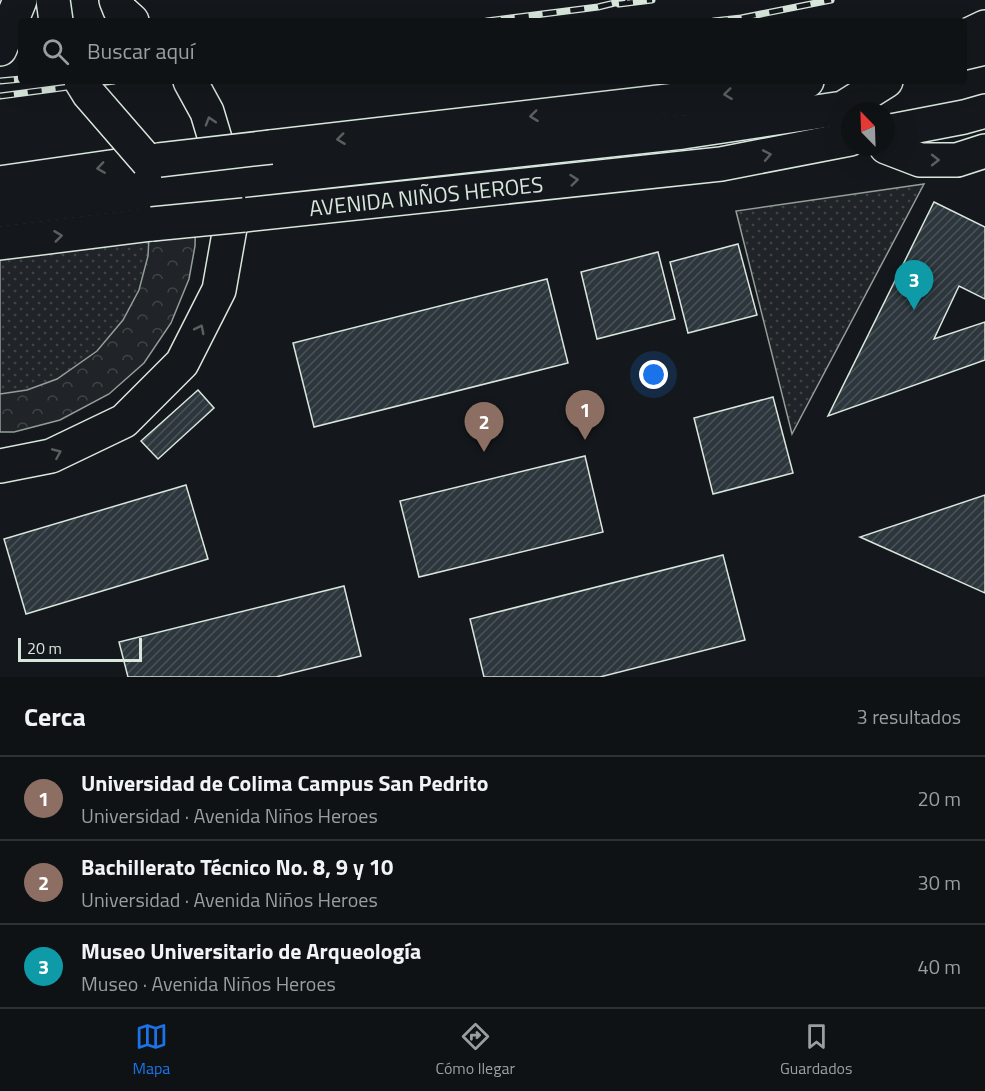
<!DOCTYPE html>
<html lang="es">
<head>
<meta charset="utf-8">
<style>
	:root { --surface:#0f1215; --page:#181b1e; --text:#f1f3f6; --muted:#9b9ea0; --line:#2f3234; --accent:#1a73e8 }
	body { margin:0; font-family:"Titillium Web",sans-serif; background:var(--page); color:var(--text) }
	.compass { position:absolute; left:841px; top:102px; width:54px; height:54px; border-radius:50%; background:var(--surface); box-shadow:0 6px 24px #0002; rotate:337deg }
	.scale { position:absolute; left:18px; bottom:15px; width:124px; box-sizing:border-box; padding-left:6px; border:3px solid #d8e6dc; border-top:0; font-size:16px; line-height:21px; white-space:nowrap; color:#d8e6dc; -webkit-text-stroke:4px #14181c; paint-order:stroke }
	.you { position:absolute; left:654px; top:375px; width:21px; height:21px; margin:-15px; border:4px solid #fff; border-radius:50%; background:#1a73e8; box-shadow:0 0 0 9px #1a73e833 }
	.badge { display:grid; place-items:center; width:39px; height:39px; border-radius:50%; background:var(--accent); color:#fff; font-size:20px; font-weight:700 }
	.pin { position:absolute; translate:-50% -50px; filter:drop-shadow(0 2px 3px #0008) }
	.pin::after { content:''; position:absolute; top:32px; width:21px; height:18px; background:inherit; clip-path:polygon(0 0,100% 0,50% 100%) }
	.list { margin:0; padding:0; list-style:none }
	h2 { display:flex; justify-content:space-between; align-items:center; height:78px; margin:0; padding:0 24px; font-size:26px }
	h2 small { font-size:20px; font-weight:400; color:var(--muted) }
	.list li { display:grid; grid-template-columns:39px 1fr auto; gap:18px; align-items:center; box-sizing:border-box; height:84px; padding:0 24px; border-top:2px solid var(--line) }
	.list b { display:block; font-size:22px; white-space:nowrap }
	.list p { margin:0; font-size:20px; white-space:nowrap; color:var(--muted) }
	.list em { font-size:20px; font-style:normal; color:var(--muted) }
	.icon { flex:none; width:33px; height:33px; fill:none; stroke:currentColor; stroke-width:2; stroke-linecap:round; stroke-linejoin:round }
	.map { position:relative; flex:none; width:985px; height:677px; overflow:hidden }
	.search { position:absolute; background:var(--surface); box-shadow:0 6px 24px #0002; left:18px; right:18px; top:18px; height:66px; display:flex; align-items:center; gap:15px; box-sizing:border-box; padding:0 21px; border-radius:6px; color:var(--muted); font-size:22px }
	.sheet { height:330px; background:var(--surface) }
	nav { display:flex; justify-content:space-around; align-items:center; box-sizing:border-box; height:84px; border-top:2px solid var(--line); background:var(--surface); font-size:16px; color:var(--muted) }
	nav a { display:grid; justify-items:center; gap:3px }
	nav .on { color:var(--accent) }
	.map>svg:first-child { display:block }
	.forest { fill:url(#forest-crowns); stroke:#939e99; stroke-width:1.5 }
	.garden { fill:url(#garden-dots); stroke:#939e99; stroke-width:1.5 }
	.building { fill:url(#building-hatch); stroke:#d8e6dc; stroke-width:1.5 }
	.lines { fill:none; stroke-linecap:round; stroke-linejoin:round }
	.minor-casing { stroke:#d8e6dc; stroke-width:36 }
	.major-casing { stroke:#d8e6dc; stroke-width:36 }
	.minor { stroke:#14181c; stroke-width:33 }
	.major { stroke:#14181c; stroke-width:33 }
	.rail-casing { stroke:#d8e6dc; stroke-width:7 }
	.rail { stroke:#14181c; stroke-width:4.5; stroke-dasharray:14; stroke-linecap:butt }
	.minor-bridge-casing { stroke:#d8e6dc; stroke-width:36; stroke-linecap:butt }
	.major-bridge-casing { stroke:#d8e6dc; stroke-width:36; stroke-linecap:butt }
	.minor-bridge { stroke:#14181c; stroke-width:33 }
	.major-bridge { stroke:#14181c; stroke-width:33 }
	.oneway { stroke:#59605f }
	.labels { text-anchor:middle; stroke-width:4.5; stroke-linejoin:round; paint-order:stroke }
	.street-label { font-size:22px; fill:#d8e6dc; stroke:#14181c }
</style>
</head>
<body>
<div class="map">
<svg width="985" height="677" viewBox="0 0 985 677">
	<defs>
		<pattern id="forest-crowns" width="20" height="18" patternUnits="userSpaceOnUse" patternTransform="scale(1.5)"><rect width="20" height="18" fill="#202428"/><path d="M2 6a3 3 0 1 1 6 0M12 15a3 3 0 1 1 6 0" fill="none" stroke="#404447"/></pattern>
		<pattern id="garden-dots" width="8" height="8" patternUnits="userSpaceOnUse" patternTransform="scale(1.5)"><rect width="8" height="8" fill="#202428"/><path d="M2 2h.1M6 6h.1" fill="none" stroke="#404447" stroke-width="1.8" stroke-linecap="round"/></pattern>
		<pattern id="building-hatch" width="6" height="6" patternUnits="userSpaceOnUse" patternTransform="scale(1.5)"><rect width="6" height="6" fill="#2c363c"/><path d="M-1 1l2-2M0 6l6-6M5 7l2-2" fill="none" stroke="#4a5358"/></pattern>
	</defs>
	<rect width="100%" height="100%" fill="#14181c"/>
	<!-- forest -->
	<path class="forest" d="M 196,198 L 195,246 L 189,279 L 171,323 L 144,363 L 109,394 L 60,420 L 14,432 L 0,432 L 0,223 Z"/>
	<!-- garden -->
	<g class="garden">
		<path d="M 924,184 L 792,434 L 736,211 Z"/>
		<path d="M 150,218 L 148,256 L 139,290 L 123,320 L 97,351 L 57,379 L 27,390 L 0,394 L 0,236 Z"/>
	</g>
	<!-- building -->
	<g class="building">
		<path d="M 934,202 L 985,227 L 985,299 L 959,286 L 934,339 L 985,322 L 985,360 L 828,416 Z"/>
		<path d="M 738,244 L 757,315 L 688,333 L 670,262 Z"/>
		<path d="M 658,252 L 675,319 L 597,339 L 581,272 Z"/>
		<path d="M 547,279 L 568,363 L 314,427 L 293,343 Z"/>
		<path d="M 198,390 L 214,408 L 158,459 L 141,441 Z"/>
		<path d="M 773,397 L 793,473 L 713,494 L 694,418 Z"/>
		<path d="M 585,456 L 603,532 L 419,577 L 400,501 Z"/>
		<path d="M 186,485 L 208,559 L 26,614 L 4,539 Z"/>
		<path d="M 985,495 L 985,593 L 860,537 Z"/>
		<path d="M 723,555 L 745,640 L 600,677 L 484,677 L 470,619 Z"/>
		<path d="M 344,586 L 361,656 L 276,677 L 128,677 L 119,642 Z"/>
	</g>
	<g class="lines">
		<!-- minor casing -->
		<g class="minor-casing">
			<g id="minor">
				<path d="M 53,0 L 56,21"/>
				<path d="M 116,0 L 120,10 L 132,21"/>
				<path d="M 964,37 L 985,27"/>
				<path d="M 0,49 L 20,0"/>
				<path d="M 886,147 L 920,160 L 957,160 L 985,151"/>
				<path d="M 0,210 L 228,182 L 683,132 L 843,108 L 886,81"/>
				<path d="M 0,466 L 51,456 L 124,421 L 182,363 L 219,290 L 230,228 L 228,182 L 207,112 L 190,81"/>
			</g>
		</g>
		<!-- major casing -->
		<g class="major-casing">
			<g id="major">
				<path d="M 964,53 L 985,48"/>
				<path d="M 886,132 L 964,117 L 985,111"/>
				<path d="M 271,147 L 745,92 L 807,81"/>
				<path d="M 0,183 L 159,160"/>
				<path d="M 244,215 L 721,164 L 850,139"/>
				<path d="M 0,243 L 152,224"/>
			</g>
		</g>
		<!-- minor -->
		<use href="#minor" class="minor"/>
		<!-- major -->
		<use href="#major" class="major"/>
		<!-- rail casing -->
		<g class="rail-casing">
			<g id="rail">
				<path d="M 619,4 L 652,0"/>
				<path d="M 487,21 L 598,7 L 627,0"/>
				<path d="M 714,21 L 741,18 L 831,0"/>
				<path d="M 0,81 L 21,79"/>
				<path d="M 0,96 L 114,81"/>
			</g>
		</g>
		<!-- rail -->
		<use href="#rail" class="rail"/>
		<!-- minor-bridge casing -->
		<g class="minor-bridge-casing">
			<path id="minor-bridge" d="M 81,81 L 89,94 L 148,162"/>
		</g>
		<!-- major-bridge casing -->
		<g class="major-bridge-casing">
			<g id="major-bridge">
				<path d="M 159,160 L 271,147"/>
				<path d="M 152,224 L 244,215"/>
			</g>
		</g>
		<!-- minor-bridge -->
		<use href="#minor-bridge" class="minor-bridge"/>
		<!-- major-bridge -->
		<use href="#major-bridge" class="major-bridge"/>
	</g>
	<!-- one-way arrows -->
	<defs><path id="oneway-chevron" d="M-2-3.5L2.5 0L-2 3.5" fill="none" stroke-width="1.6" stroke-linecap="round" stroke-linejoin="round" transform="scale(1.5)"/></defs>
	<g class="oneway">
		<use href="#oneway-chevron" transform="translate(728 94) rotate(173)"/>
		<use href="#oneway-chevron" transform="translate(534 116) rotate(173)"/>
		<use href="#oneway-chevron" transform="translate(210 121) rotate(-107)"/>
		<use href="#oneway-chevron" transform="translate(341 139) rotate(173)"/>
		<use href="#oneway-chevron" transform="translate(767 155) rotate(-11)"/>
		<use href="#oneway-chevron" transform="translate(935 160)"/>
		<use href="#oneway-chevron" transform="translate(101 168) rotate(172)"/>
		<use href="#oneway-chevron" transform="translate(574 180) rotate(-6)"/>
		<use href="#oneway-chevron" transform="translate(58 236) rotate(-7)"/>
		<use href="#oneway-chevron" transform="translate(200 329) rotate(-63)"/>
		<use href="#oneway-chevron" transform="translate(57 453) rotate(-23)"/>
	</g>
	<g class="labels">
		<!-- street labels -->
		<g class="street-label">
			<text transform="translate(426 196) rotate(-6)" y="8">AVENIDA NIÑOS HEROES</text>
		</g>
	</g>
</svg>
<svg class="compass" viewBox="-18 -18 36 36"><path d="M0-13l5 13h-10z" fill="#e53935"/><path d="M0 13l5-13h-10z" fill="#9b9ea0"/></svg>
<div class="scale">20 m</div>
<div class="you"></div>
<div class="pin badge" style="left:585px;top:440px;background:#8d6e63">1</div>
<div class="pin badge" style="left:484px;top:452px;background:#8d6e63">2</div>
<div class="pin badge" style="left:914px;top:310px;background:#0f9aa8">3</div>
<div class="search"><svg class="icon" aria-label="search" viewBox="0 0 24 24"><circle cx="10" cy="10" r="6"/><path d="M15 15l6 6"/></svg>Buscar aquí</div>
</div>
<section class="sheet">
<h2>Cerca<small>3 resultados</small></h2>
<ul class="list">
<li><span class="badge" style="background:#8d6e63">1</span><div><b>Universidad de Colima Campus San Pedrito</b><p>Universidad · Avenida Niños Heroes</p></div><em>20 m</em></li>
<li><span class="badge" style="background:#8d6e63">2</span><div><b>Bachillerato Técnico No. 8, 9 y 10</b><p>Universidad · Avenida Niños Heroes</p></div><em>30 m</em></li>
<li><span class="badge" style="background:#0f9aa8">3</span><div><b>Museo Universitario de Arqueología</b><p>Museo · Avenida Niños Heroes</p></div><em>40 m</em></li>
</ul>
</section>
<nav>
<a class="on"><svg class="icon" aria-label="map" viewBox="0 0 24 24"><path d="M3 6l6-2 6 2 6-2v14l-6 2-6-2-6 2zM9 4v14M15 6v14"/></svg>Mapa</a>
<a><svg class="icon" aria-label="directions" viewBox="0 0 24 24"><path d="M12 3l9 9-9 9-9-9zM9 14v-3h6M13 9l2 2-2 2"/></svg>Cómo llegar</a>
<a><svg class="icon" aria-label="saved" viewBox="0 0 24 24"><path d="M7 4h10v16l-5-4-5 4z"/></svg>Guardados</a>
</nav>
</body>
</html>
